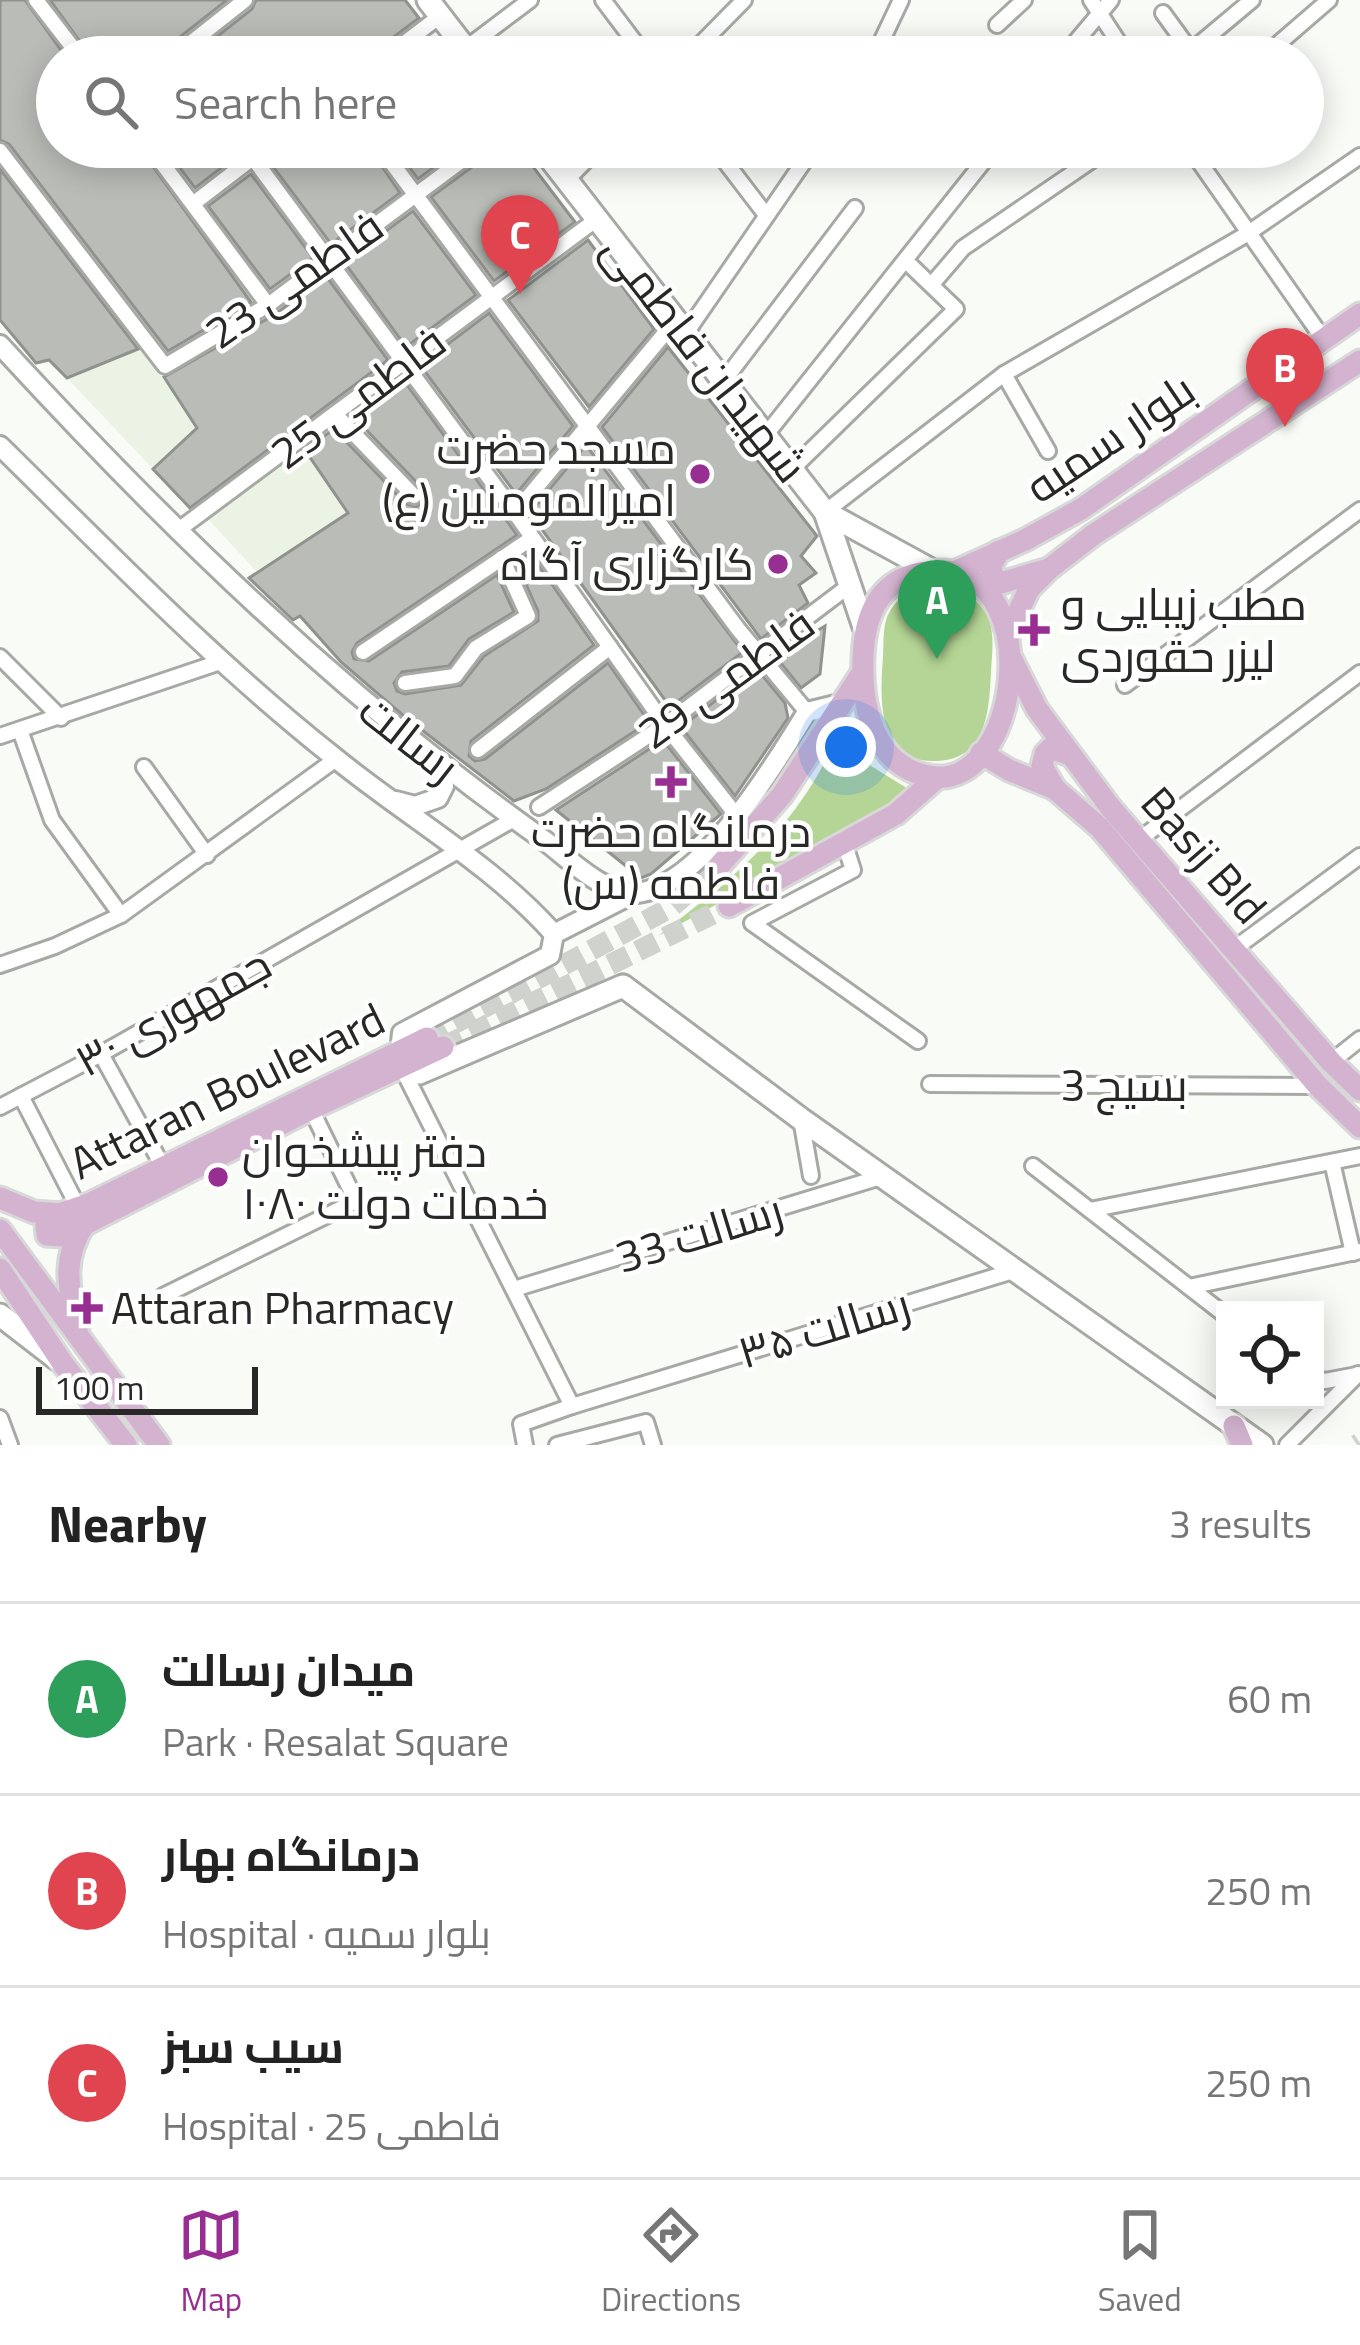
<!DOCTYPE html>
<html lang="en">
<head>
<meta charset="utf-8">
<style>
	:root { --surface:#fff; --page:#f2f2f2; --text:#222; --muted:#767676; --line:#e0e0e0; --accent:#982e91 }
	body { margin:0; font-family:"Titillium Web",Cairo,sans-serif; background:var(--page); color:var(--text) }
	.controls { position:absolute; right:36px; bottom:36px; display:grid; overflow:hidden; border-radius:0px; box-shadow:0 6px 30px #0003 }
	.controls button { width:108px; height:108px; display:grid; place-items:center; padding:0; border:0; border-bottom:3px solid var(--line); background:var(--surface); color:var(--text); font:60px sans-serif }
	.scale { position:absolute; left:36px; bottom:30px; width:222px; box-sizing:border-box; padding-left:12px; border:6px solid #282927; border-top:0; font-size:33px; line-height:42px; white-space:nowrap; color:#282927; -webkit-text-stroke:9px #fff; paint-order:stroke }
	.you { position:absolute; left:846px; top:747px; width:42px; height:42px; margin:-30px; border:9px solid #fff; border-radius:50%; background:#1a73e8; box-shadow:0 0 0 18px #1a73e833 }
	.badge { display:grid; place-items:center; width:78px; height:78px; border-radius:50%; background:var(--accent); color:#fff; font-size:39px; font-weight:700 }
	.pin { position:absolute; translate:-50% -99px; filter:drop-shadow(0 3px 6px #0008) }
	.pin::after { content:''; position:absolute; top:63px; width:42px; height:36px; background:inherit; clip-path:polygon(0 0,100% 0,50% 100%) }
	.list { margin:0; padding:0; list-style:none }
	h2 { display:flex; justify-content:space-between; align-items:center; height:156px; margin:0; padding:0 48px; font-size:51px }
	h2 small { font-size:39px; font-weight:400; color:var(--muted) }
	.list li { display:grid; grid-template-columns:78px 1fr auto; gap:36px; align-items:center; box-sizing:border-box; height:192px; padding:0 48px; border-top:3px solid var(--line) }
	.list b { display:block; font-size:45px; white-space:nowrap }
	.list p { margin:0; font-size:39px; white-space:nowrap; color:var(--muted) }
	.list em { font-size:39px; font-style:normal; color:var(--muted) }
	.icon { flex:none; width:66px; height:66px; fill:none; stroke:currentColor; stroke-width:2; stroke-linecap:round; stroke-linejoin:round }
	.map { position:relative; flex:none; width:1360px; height:1445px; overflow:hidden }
	.search { position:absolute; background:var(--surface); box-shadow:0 6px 30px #0003; left:36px; right:36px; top:36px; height:132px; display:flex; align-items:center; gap:30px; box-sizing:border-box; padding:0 42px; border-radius:66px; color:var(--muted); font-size:45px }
	.sheet { height:732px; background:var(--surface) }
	nav { display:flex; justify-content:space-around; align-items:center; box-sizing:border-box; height:168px; border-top:3px solid var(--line); background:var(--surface); font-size:33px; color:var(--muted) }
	nav a { display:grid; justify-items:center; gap:6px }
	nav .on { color:var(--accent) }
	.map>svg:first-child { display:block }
	.built { fill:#ebf3e5 }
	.green { fill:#b4d595 }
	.building { fill:#babdb7; stroke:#8f928d; stroke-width:3 }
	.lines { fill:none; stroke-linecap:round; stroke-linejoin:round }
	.primary-tunnel { stroke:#cfd2cd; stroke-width:21; stroke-dasharray:21 10; stroke-linecap:butt }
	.minor-casing { stroke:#a7aaa4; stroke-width:20 }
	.tertiary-casing { stroke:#a7aaa4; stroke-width:24 }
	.secondary-casing { stroke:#a7aaa4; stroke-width:27 }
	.primary-casing { stroke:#d8d8d8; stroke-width:27 }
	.minor { stroke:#fff; stroke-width:14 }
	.tertiary { stroke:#fff; stroke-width:18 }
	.secondary { stroke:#fff; stroke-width:21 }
	.primary { stroke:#d3b3cf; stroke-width:21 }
	.poi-dot { fill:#982e91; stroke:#fff; stroke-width:4.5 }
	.labels { text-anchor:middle; stroke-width:9; stroke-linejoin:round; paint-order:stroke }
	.street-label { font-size:45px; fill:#282927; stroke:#fff }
	.poi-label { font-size:45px; fill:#282927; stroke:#fff; text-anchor:start }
</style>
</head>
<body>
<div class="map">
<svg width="1360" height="1445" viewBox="0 0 1360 1445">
	<rect width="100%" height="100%" fill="#f9fcf6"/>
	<!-- built -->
	<g class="built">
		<path d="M 141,347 L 197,428 L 153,469 L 67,378 Z"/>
		<path d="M 302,446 L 348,513 L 256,571 L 208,519 Z"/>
	</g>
	<!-- green -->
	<g class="green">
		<path d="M 936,584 C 958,589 977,595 988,617 C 995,633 992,654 991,672 C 989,711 987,760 936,761 C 876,763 880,698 883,656 C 884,642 882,624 890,611 C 900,594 918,589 936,584 Z"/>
		<path d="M 844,726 L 852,731 L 871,766 L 910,790 L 895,808 L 658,936 C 713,893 768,852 807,792 C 821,771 832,748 844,726 Z"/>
	</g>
	<!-- building -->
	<g class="building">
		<path d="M 0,0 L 25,0 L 66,57 L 57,57 L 57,147 L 139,147 L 251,302 L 168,351 L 9,144 L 0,140 Z"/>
		<path d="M 50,0 L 227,0 L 166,48 L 162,57 L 91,57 Z"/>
		<path d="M 256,0 L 405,0 L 419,18 L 379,48 L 375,57 L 191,57 L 252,9 Z"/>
		<path d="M 164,147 L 232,147 L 238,155 L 195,188 Z"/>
		<path d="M 278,147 L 369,147 L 400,193 L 331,244 L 268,160 Z"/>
		<path d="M 394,147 L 461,147 L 418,179 Z"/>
		<path d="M 491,147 L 518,147 L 575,222 L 494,281 L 431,197 L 487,156 Z"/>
		<path d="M 0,169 L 138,349 L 67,378 L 49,360 L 36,363 L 0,320 Z"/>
		<path d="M 251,174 L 313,258 L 270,289 L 208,206 Z"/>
		<path d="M 413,211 L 476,295 L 406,347 L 344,262 Z"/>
		<path d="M 588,240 L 654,329 L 589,407 L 508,300 Z"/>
		<path d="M 326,276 L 388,360 L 190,508 L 153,469 L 197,428 L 164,377 L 274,315 Z"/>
		<path d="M 489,313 L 573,426 L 516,494 L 420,365 Z"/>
		<path d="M 668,347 L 817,536 L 801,556 L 816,573 L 799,585 L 808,603 L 761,639 L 602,427 Z"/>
		<path d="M 402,378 L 517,535 L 357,643 L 352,652 L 354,659 L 369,661 L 497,575 L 514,612 L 469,639 L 449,666 L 402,672 L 394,683 L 397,691 L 405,694 L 461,685 L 484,656 L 538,621 L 538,611 L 516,562 L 530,553 L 594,645 L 471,741 L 469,756 L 475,761 L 485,759 L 608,663 L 649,722 L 546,789 L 514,801 L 405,717 L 341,662 L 300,616 L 293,620 L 249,578 L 348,513 L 305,450 L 334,429 L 406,504 L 416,507 L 423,503 L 422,488 L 352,415 Z"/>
		<path d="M 586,445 L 743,652 L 670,707 L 530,513 Z"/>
		<path d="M 825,626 L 820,674 L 801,688 L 775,656 Z"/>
		<path d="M 757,669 L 785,703 L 788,718 L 735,796 L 681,727 Z"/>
		<path d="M 663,740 L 721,814 L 651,874 L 641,878 L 556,810 Z"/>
	</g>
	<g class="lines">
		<!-- primary-tunnel -->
		<g class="primary-tunnel">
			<path d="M 427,1038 L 670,908 L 719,866"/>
			<path d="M 443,1047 L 729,906"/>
			<path d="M 1357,1445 L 1360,1443"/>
		</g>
		<!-- minor casing -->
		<g class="minor-casing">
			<g id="minor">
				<path d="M 36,0 L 80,57"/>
				<path d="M 603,0 L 646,57"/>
				<path d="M 1091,0 L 1128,57"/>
				<path d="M 1163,13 L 1195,57"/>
				<path d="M 997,25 L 1024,0"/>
				<path d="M 465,49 L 530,0"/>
				<path d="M 1191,51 L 1252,0"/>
				<path d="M 173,57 L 245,0"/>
				<path d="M 386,57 L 440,16"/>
				<path d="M 688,57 L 744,0"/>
				<path d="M 767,57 L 774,50"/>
				<path d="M 874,57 L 901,0"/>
				<path d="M 1063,57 L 1111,0"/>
				<path d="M 1263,57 L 1329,0"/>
				<path d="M 150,147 L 268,305"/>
				<path d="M 380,147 L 738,629 L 807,712"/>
				<path d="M 714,147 L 766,215"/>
				<path d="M 1189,147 L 1324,340"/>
				<path d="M 0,151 L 165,366 L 268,305 L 480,147"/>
				<path d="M 253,158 L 515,513 L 665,725 L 737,816"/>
				<path d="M 567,180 L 599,147"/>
				<path d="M 194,203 L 267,147"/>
				<path d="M 933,283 L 963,248 L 1111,147"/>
				<path d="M 686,333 L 814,147"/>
				<path d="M 1004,374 L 1048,451"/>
				<path d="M 723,382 L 855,208"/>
				<path d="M 335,414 L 414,496"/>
				<path d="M 765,436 L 995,147"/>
				<path d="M 791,470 L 956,309 L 907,262"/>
				<path d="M 825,512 L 1004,374 L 1247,234 L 1360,156"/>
				<path d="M 515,513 L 675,321"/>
				<path d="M 177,531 L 597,219"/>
				<path d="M 363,652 L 532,538"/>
				<path d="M 0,657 L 61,718"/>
				<path d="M 405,683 L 455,676 L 476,648 L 528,616 L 502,558"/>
				<path d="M 1125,685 L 1360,510"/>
				<path d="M 20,730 L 52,820 L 121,915"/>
				<path d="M 0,736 L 220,662"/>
				<path d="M 478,750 L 610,647"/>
				<path d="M 144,767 L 207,855"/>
				<path d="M 539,807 L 665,725 L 850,585"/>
				<path d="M 1140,839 L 1360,673"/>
				<path d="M 845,845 L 853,870 L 752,923 L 918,1041"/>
				<path d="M 1234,949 L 1360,856"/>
				<path d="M 0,965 L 55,946 L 121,915 L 336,759"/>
				<path d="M 101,1054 L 162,1165"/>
				<path d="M 1331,1062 L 1360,1039"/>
				<path d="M 402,1068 L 572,1406"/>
				<path d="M 930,1084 L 1318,1086"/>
				<path d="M 21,1096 L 78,1207"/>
				<path d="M 0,1107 L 101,1054 L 514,819"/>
				<path d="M 801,1119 L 811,1176"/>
				<path d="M 1332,1162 L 1353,1253"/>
				<path d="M 1033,1166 L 1225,1315"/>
				<path d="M 1090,1210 L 1360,1156"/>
				<path d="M 1189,1287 L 1360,1251"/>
				<path d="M 514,1289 L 884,1176"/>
				<path d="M 163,1296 L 356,1201 L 311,1109"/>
				<path d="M 1315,1378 L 1325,1381 L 1357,1375"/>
				<path d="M 0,1418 L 10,1445"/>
				<path d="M 525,1445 L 521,1424 L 572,1406 L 1013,1271"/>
				<path d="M 557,1445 L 646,1422 L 653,1445"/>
				<path d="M 1287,1445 L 1358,1374"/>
			</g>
		</g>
		<!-- tertiary casing -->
		<g class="tertiary-casing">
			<g id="tertiary">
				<path d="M 0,345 C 167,527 342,697 544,840 C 568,858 605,896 637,893 C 703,885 775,764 807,712 L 840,704"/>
				<path d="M 0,446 C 109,553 214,662 334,757 C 406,816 492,864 554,934 L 550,955 L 402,1033 L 400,1052"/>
				<path d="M 396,801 L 415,806 L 438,798 L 444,786 L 436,759"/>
				<path d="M 554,934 L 634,893"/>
			</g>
		</g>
		<!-- secondary casing -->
		<g class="secondary-casing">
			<g id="secondary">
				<path d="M 428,0 L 472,57"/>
				<path d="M 541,147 L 825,512 L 864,627"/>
				<path d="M 825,512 L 933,571"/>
				<path d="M 402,1068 L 419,1073 L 623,986 L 801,1119 L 1262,1445"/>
				<path d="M 0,1315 L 57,1359"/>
			</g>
		</g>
		<!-- primary casing -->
		<g class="primary-casing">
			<g id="primary">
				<path d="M 999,551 L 991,566 L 993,577 L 1001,583 L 1045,570"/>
				<path d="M 946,571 C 1046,581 1018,785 935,777 C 874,770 861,707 863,657 C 865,604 887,569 946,571 Z"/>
				<path d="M 954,572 L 1025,540 L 1081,509 L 1360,314"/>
				<path d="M 1008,634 L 1029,589 L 1049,569 L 1093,535 L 1360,361"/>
				<path d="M 1011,658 L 1037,709 L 1110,807 L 1331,1062 L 1360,1090"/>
				<path d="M 981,753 L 1009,770 L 1055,789 L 1100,828 L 1318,1086 L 1360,1127"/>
				<path d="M 1055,789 L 1042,766 L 1045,754 L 1051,748 L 1070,755"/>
				<path d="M 719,866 L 782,795 L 862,673"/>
				<path d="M 729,906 L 896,814 L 938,777"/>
				<path d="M 427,1038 L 89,1204 L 60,1214 L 46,1225 L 47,1235 L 62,1236 L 311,1109 L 443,1047"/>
				<path d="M 0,1198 L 34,1212 L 60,1214"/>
				<path d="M 0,1230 L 159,1445"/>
				<path d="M 0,1269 L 63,1364 L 126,1445"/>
				<path d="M 79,1324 C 66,1289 63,1255 85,1223"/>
				<path d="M 1234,1426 L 1242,1445"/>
			</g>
		</g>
		<!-- minor -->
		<use href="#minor" class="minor"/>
		<!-- tertiary -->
		<use href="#tertiary" class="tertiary"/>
		<!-- secondary -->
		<use href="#secondary" class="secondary"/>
		<!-- primary -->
		<use href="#primary" class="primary"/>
	</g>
	<!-- markers -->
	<g class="poi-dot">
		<circle cx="700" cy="474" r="12"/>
		<circle cx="778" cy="564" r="12"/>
		<path d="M1028 612h12v12h12v12h-12v12h-12v-12h-12v-12h12z"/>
		<path d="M665 764h12v12h12v12h-12v12h-12v-12h-12v-12h12z"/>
		<circle cx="218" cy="1177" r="12"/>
		<path d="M81 1290h12v12h12v12h-12v12h-12v-12h-12v-12h12z"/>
	</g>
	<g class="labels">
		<!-- street labels -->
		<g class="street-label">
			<text transform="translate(294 279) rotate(-35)" y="16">فاطمی 23</text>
			<text transform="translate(705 358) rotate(52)" y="16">شهیدان فاطمی</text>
			<text transform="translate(358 397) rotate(-37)" y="16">فاطمی 25</text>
			<text transform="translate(1110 438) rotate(-34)" y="16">بلوار سمیه</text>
			<text transform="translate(726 678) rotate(-36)" y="16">فاطمی 29</text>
			<text transform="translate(409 738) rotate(38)" y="16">رسالت</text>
			<text transform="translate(1204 855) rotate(49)" y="16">Basij Bld</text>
			<text transform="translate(173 1012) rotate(-29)" y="16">جمهوری ۳۰</text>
			<text x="1124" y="1101">بسیج 3</text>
			<text transform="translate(227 1091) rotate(-26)" y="16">Attaran Boulevard</text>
			<text transform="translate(699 1233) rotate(-17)" y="16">رسالت 33</text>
			<text transform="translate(824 1328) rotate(-17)" y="16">رسالت ۳۵</text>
		</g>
		<!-- poi labels -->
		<g class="poi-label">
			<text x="676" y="464" text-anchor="end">مسجد حضرت<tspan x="676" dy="52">امیرالمومنین (ع)</tspan></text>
			<text x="754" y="580" text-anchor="end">کارگزاری آگاه</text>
			<text x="1061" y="620">مطب زیبایی و<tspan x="1061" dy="52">لیزر حقوردی</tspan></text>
			<text x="671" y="847" text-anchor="middle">درمانگاه حضرت<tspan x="671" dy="52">فاطمه (س)</tspan></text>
			<text x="242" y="1167">دفتر پیشخوان<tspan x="242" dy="52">خدمات دولت ۱۰۸۰</tspan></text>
			<text x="111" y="1324">Attaran Pharmacy</text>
		</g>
	</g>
</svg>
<div class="controls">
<button><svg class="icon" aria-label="locate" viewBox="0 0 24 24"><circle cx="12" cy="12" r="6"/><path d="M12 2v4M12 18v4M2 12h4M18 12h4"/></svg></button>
</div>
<div class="scale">100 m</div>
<div class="you"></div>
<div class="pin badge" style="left:937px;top:659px;background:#2e9e5b">A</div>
<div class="pin badge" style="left:1285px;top:427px;background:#e0444e">B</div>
<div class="pin badge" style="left:520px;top:294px;background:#e0444e">C</div>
<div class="search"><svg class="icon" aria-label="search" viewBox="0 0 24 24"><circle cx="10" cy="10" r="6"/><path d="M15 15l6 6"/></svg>Search here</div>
</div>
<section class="sheet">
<h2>Nearby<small>3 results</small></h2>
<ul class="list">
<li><span class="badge" style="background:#2e9e5b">A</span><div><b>میدان رسالت</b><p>Park · Resalat Square</p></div><em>60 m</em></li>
<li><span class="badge" style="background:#e0444e">B</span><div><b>درمانگاه بهار</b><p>Hospital · بلوار سمیه</p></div><em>250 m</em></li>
<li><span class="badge" style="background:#e0444e">C</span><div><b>سیب سبز</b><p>Hospital · فاطمی 25</p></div><em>250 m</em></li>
</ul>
</section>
<nav>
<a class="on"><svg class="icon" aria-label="map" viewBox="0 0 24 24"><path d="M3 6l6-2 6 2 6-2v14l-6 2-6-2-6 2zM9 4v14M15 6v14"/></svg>Map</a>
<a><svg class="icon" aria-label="directions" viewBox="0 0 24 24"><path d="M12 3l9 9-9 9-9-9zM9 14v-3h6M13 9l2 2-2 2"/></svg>Directions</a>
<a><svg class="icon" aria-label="saved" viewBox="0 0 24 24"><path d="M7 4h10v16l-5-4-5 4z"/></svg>Saved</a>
</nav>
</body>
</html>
